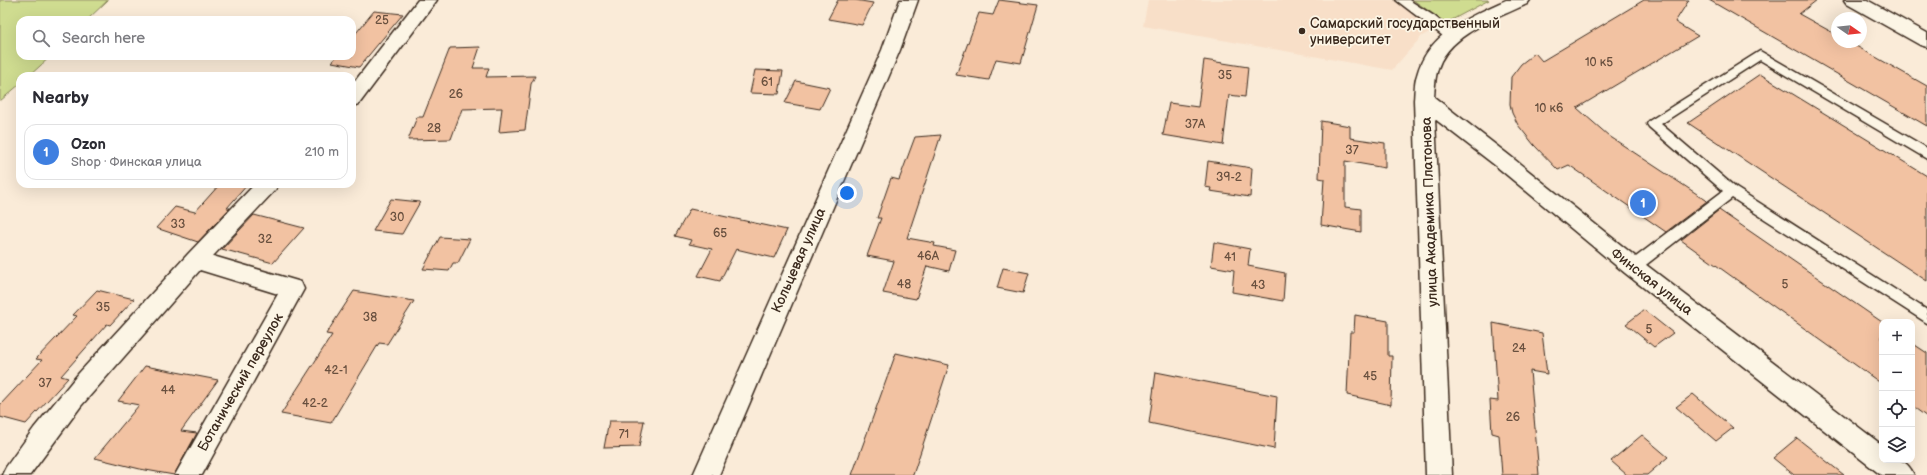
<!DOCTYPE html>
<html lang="en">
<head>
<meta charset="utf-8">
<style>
	:root { --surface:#fff; --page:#f7f7f7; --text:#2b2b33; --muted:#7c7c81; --line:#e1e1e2; --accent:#3b2a1e }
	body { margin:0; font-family:"Balsamiq Sans",sans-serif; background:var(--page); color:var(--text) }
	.controls { position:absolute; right:12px; bottom:12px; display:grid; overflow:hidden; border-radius:8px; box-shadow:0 4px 16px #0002 }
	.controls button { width:36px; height:36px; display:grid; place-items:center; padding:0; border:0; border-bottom:1px solid var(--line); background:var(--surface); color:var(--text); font:20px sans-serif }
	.compass { position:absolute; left:1831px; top:12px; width:36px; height:36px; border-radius:50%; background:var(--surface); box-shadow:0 4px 16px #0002; rotate:104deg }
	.you { position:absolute; left:847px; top:193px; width:14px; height:14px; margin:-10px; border:3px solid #fff; border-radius:50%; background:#1a73e8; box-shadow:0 0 0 6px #1a73e833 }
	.badge { display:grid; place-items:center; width:26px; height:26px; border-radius:50%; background:var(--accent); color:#fff; font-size:13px; font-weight:700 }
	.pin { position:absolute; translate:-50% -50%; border:2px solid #fff; box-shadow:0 1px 4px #0006 }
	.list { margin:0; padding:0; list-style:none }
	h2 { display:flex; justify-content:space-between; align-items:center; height:52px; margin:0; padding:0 16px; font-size:17px }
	h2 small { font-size:13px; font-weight:400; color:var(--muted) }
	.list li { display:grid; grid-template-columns:26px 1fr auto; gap:12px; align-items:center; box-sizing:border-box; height:56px; margin:0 8px 8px; padding:0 8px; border:1px solid var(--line); border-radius:12px }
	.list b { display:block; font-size:15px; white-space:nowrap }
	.list p { margin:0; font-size:13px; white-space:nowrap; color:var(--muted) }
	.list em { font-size:13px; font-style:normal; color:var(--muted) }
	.icon { flex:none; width:22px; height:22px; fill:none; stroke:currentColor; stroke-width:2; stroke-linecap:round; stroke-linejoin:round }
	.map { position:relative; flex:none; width:1927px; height:475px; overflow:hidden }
	.search { position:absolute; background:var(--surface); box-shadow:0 4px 16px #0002; left:16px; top:16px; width:340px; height:44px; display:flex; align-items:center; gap:10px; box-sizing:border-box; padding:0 14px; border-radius:12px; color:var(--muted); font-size:15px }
	.panel { position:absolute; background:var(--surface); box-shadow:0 4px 16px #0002; left:16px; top:72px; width:340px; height:116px; border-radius:12px }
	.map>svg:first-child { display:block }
	.built { fill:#f8dfc8 }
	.green { fill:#cfdc90; stroke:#858357 }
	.building { fill:#f2c2a2; stroke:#3b2a1e }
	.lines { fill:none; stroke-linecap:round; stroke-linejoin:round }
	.lane-casing { stroke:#3b2a1e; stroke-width:3 }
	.street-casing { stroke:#3b2a1e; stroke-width:3 }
	.lane { fill:#fcf5e5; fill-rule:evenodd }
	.street { fill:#fcf5e5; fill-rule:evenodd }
	.poi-dot { fill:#3b2a1e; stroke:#fcf5e5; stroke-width:1.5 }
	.labels { text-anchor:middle; stroke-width:3.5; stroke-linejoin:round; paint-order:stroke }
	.number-label { font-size:12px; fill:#69503f }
	.poi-label { font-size:14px; fill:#3b2a1e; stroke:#fcf5e5; text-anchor:start }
	.street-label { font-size:14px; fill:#3b2a1e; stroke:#fcf5e5 }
</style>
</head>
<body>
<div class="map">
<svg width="1927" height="475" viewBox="0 0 1927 475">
	<rect width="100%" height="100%" fill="#faebd8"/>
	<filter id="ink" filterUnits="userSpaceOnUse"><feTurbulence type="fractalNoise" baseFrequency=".025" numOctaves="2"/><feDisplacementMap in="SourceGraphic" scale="8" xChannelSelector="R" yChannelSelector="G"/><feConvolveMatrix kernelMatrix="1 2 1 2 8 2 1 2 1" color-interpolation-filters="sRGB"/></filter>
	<g filter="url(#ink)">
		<!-- built -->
		<path class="built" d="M 1148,0 L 1489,0 L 1422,36 L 1392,70 L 1143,26 Z"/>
		<!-- green -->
		<g class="green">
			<path d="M 0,0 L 108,0 L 87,20 L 20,20 L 20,56 L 51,56 L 29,76 L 20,76 L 20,84 L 0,101 Z"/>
			<path d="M 1413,0 L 1489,0 L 1446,23 Z"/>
		</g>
		<!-- building -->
		<g class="building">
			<path d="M 838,0 L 855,0 L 873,3 L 862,25 L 828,19 Z"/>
			<path d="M 999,0 L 1038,5 L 1021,63 L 996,59 L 989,80 L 956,75 L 979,13 L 993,15 Z"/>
			<path d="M 1644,0 L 1689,0 L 1675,22 L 1698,36 L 1577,108 L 1609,136 L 1706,200 L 1707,201 L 1666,232 L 1569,165 L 1558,170 L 1534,145 L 1518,125 L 1512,113 L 1510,104 L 1511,77 L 1521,64 L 1535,53 L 1542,61 Z"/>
			<path d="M 1709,0 L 1817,0 L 1799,14 L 1837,35 L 1837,42 L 1849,42 L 1927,86 L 1927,126 Z"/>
			<path d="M 374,11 L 403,14 L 359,67 L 332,62 L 337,56 L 352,56 L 352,38 Z"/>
			<path d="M 480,47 L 473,68 L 489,68 L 486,77 L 535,76 L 531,84 L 525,130 L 499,132 L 502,108 L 462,109 L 451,139 L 408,140 L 417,117 L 423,117 L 450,48 Z"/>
			<path d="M 1204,60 L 1248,67 L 1245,97 L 1229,95 L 1223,145 L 1163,135 L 1169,103 L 1198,107 Z"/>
			<path d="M 755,70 L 783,71 L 779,94 L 750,93 Z"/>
			<path d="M 1760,74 L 1927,176 L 1927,281 L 1688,123 Z"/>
			<path d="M 796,81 L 830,88 L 820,109 L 785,103 Z"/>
			<path d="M 1321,121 L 1350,126 L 1350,138 L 1385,143 L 1385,168 L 1345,161 L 1345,207 L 1361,209 L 1361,232 L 1321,225 L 1324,179 L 1319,178 Z"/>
			<path d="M 941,135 L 907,238 L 935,243 L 934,246 L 955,250 L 949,271 L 927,266 L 916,299 L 883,293 L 894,261 L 867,256 L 881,218 L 877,218 L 891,178 L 899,180 L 915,137 Z"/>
			<path d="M 1208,161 L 1252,168 L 1250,197 L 1210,191 L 1211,188 L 1205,187 Z"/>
			<path d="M 220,184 L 248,184 L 227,208 L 230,208 L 198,242 L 156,228 L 175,207 L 195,212 Z"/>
			<path d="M 391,199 L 420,202 L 402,234 L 373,231 Z"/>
			<path d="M 690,209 L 787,230 L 774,258 L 736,249 L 720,281 L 698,276 L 712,249 L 689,244 L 691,240 L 675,236 Z"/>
			<path d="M 1719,210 L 1882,322 L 1882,384 L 1681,240 Z"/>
			<path d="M 254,215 L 304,228 L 273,263 L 222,249 Z"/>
			<path d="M 440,237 L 470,239 L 458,263 L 453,263 L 449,271 L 423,269 Z"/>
			<path d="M 1214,242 L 1250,249 L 1248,266 L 1285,273 L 1283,301 L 1232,292 L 1234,270 L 1211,266 Z"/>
			<path d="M 1003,268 L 1029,273 L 1023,293 L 997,288 Z"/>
			<path d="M 97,290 L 134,299 L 110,325 L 107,324 L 61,376 L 68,378 L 26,424 L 0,417 L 0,405 L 42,360 L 36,359 L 77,316 L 73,315 Z"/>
			<path d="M 354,291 L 414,301 L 387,344 L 379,343 L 331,423 L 281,414 L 332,335 L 326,334 Z"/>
			<path d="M 1644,310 L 1673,333 L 1654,347 L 1626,324 Z"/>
			<path d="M 1355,315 L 1388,321 L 1388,356 L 1392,356 L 1391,405 L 1347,395 L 1350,332 L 1354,332 Z"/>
			<path d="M 1493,323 L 1542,333 L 1547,374 L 1530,371 L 1539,475 L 1502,475 L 1499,435 L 1492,433 L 1490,400 L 1498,401 Z"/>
			<path d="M 1912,343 L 1927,353 L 1927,417 L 1912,406 Z"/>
			<path d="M 896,353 L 949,365 L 913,475 L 852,475 Z"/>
			<path d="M 145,366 L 218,380 L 181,431 L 197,433 L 174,475 L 140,469 L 95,458 L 139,405 L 118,401 Z"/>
			<path d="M 1156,372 L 1277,396 L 1274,449 L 1149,423 Z"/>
			<path d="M 1693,394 L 1733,428 L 1716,441 L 1676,407 Z"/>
			<path d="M 609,421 L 644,421 L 639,447 L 604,448 Z"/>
			<path d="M 1642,435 L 1668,457 L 1647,475 L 1627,475 L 1611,461 Z"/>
			<path d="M 1797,438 L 1844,475 L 1794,475 L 1773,458 Z"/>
		</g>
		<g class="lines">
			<!-- lane casing -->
			<g class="lane-casing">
				<g id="lane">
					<path d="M 1396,0 L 1409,0 L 1434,16 L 1455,33 L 1457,36 L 1455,39 L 1447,39 Z"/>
					<path d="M 1760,51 L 1927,148 L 1927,159 L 1760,60 L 1661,124 L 1736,188 L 1927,310 L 1927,323 L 1732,198 L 1638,271 L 1633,272 L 1628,271 L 1626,267 L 1628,263 L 1723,191 L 1649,127 L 1647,124 L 1649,121 Z"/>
				</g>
			</g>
			<!-- street casing -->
			<g class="street-casing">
				<g id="street">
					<path d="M 418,0 L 437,0 L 359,104 L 352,106 L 352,85 Z"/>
					<path d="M 900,0 L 918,0 L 900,50 L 719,475 L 693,475 L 882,50 Z"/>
					<path d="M 1506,0 L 1530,0 L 1527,4 C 1498,18 1457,31 1441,61 C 1435,73 1435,85 1434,97 L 1510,156 L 1641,261 L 1882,445 L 1882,460 C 1899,460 1906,458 1914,475 L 1881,475 L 1625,273 L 1496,166 L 1435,119 L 1452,475 L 1426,475 L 1414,100 C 1415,92 1414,83 1417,75 C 1428,33 1469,17 1506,0 Z"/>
					<path d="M 1844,0 L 1867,0 L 1927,33 L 1927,47 L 1920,45 L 1847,4 Z"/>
					<path d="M 255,184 L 279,184 L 275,190 L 213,256 L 301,282 L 304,289 L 202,475 L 175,475 L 278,294 L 200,270 L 81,406 L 30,475 L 2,475 L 6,467 L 34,428 L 79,373 L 188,254 Z"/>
				</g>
			</g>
			<!-- lane -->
			<use href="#lane" class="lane"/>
			<!-- street -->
			<use href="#street" class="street"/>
		</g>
	</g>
	<!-- markers -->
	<circle class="poi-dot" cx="1302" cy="31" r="4"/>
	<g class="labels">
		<!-- number labels -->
		<g class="number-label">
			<text x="382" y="24">25</text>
			<text x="1599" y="66">10 к5</text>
			<text x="1225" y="79">35</text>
			<text x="767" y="86">61</text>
			<text x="456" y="98">26</text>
			<text x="1549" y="112">10 к6</text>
			<text x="1195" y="128">37А</text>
			<text x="434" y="132">28</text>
			<text x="1352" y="154">37</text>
			<text x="1229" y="181">39-2</text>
			<text x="397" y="221">30</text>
			<text x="178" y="228">33</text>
			<text x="720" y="237">65</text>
			<text x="265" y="243">32</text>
			<text x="928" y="260">46А</text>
			<text x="1230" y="261">41</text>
			<text x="904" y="288">48</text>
			<text x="1785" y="288">5</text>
			<text x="1258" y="289">43</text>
			<text x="103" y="311">35</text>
			<text x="370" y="321">38</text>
			<text x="1649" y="333">5</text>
			<text x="1519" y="352">24</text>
			<text x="336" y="374">42-1</text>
			<text x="1370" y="380">45</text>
			<text x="45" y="387">37</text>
			<text x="168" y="394">44</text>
			<text x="315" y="407">42-2</text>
			<text x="1513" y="421">26</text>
			<text x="624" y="438">71</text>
		</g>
		<!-- poi labels -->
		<g class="poi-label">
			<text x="1310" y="28">Самарский государственный<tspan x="1310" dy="16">университет</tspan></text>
		</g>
		<!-- street labels -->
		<g class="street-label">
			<text transform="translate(1429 212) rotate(-92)" y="5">улица Академика Платонова</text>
			<text transform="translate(798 260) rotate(-66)" y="5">Кольцевая улица</text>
			<text transform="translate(1652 281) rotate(38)" y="5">Финская улица</text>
			<text transform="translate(240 382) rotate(-60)" y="5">Ботанический переулок</text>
		</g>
	</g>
</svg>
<div class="controls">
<button>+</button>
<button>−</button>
<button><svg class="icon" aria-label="locate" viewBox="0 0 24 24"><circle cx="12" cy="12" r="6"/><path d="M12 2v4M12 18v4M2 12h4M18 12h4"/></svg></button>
<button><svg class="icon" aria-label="layers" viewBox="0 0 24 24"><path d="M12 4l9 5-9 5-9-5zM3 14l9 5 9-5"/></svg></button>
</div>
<svg class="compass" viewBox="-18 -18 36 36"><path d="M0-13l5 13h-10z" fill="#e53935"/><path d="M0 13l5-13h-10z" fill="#7c7c81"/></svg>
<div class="you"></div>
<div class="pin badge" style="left:1643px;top:203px;background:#3f7fe0">1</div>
<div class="search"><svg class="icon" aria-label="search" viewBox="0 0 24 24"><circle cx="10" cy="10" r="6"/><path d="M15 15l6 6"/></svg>Search here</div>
<section class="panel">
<h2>Nearby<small></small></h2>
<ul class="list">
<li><span class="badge" style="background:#3f7fe0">1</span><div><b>Ozon</b><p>Shop · Финская улица</p></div><em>210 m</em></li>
</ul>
</section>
</div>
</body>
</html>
